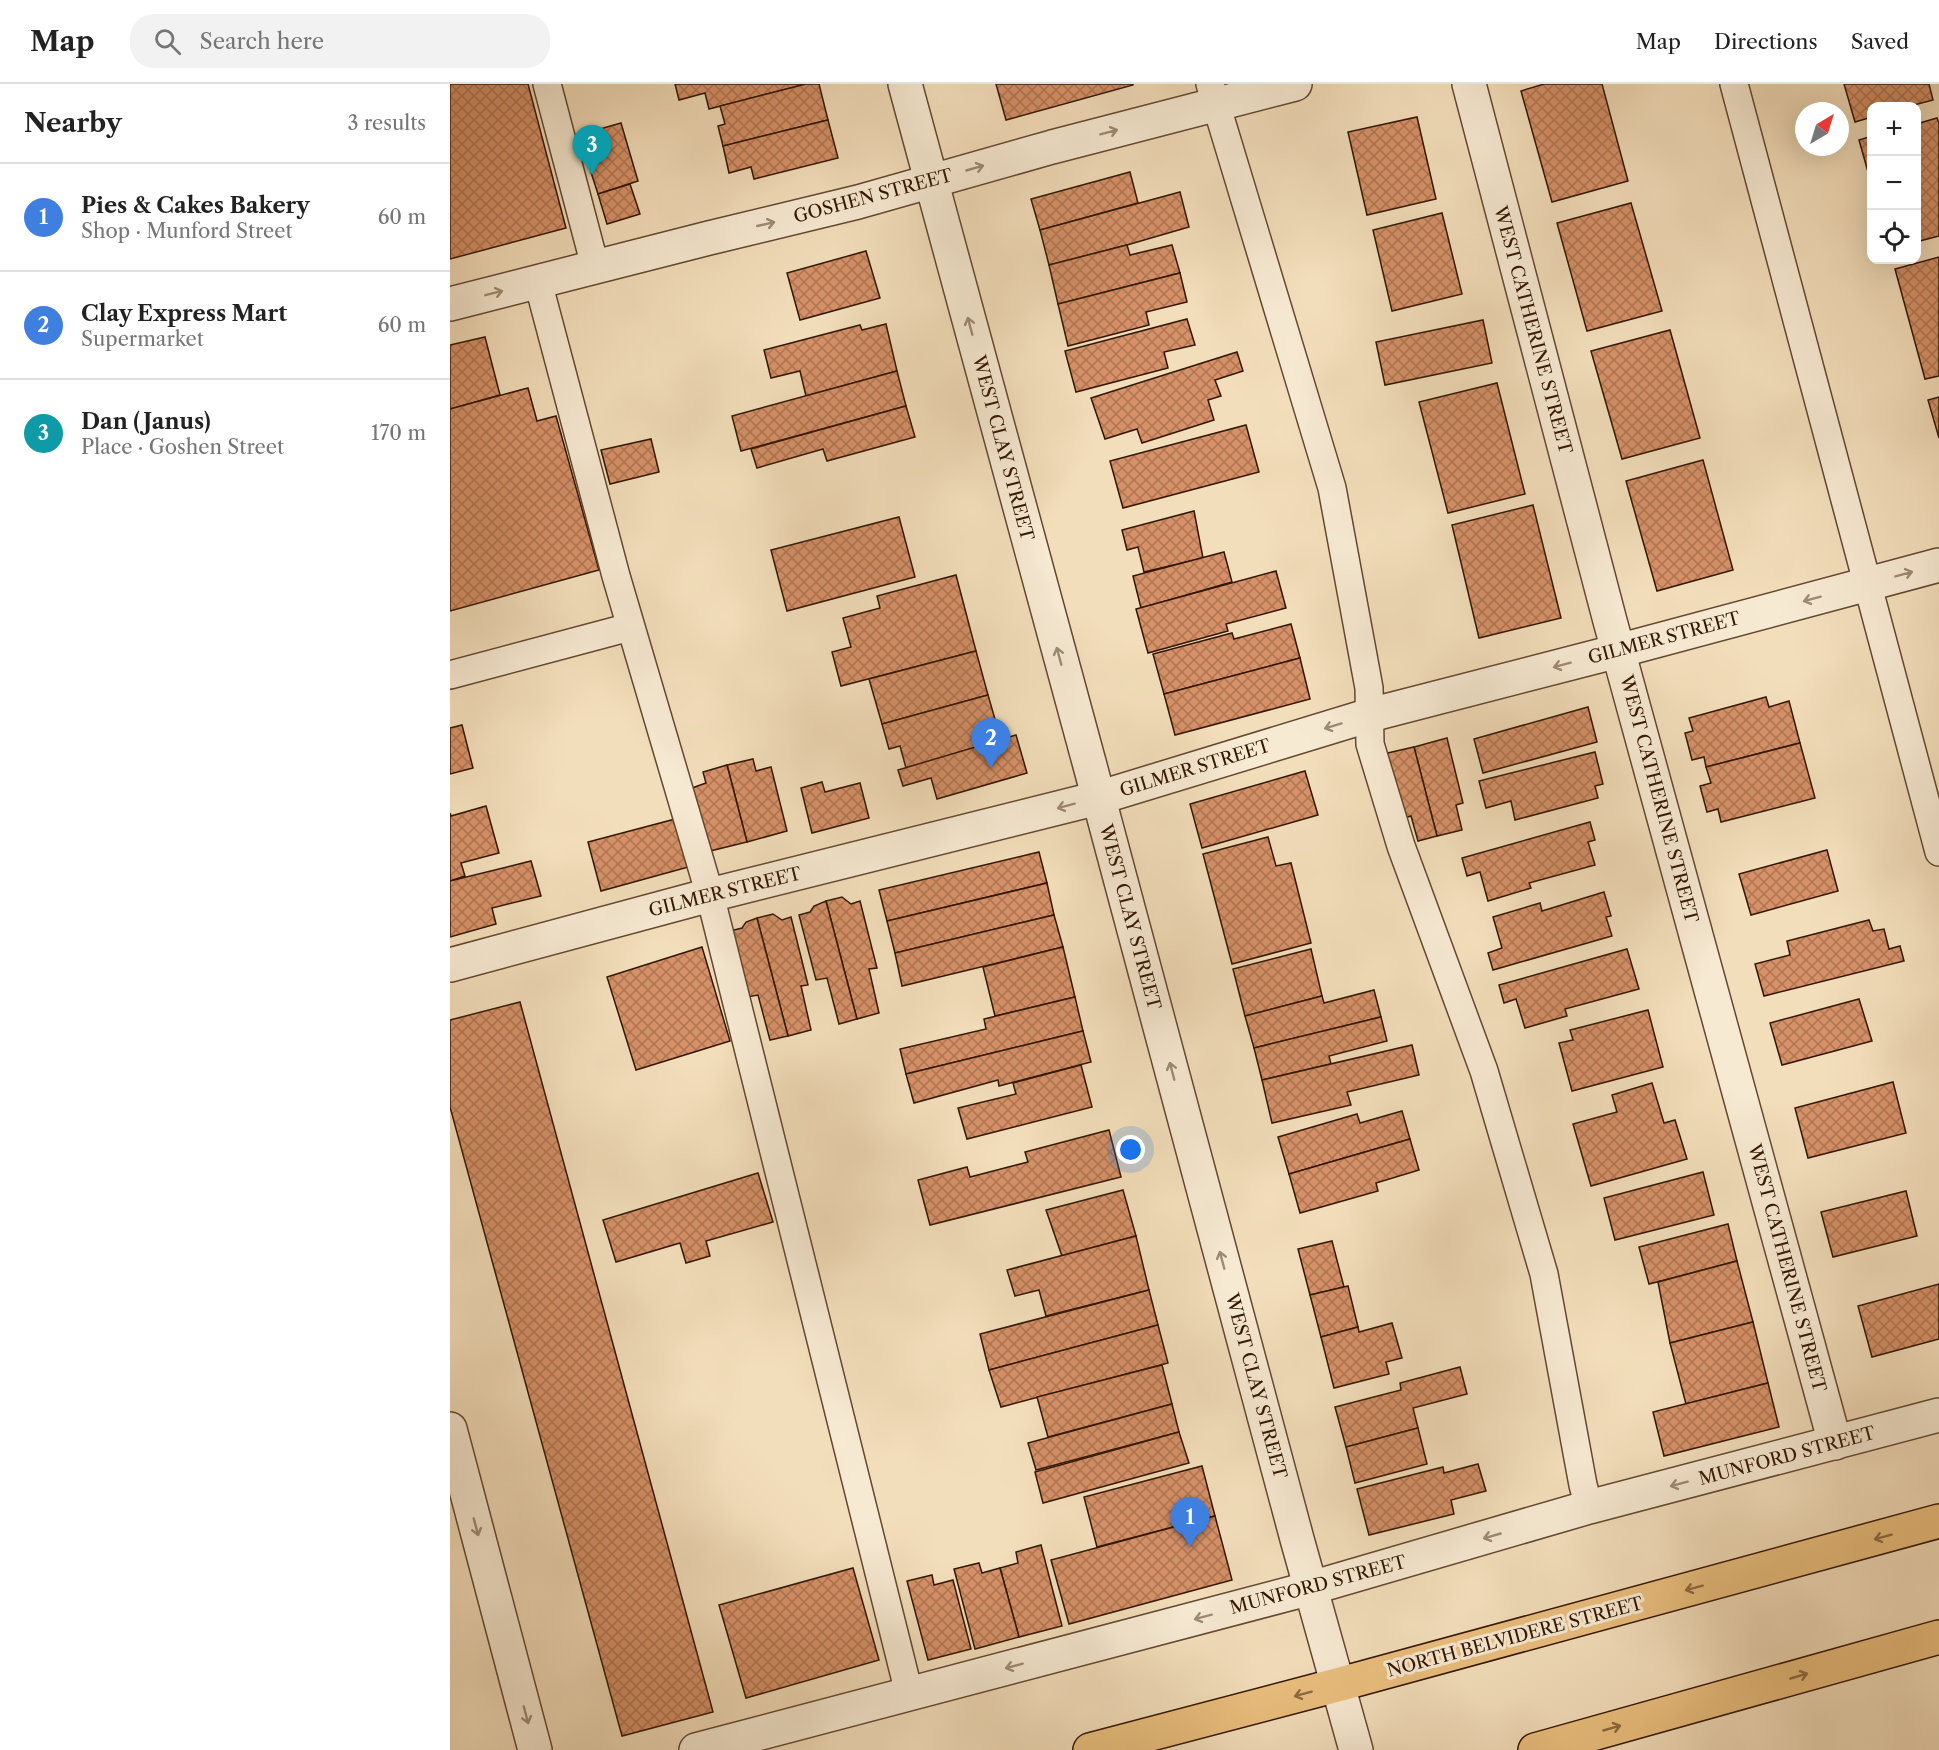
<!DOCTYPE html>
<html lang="en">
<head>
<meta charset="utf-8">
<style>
	:root { --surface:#fff; --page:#f2f2f2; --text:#222; --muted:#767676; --line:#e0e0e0; --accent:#0f766e }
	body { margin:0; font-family:"Libre Caslon Text",serif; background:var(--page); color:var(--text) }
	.controls { position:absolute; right:18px; top:18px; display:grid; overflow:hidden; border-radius:12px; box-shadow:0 6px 24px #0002 }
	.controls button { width:54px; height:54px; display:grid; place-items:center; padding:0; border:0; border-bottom:2px solid var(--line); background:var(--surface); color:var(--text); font:30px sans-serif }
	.compass { position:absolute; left:1345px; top:18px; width:54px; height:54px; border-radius:50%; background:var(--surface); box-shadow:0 6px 24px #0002; rotate:38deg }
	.you { position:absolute; left:681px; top:1066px; width:21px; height:21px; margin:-15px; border:4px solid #fff; border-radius:50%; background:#1a73e8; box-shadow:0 0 0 9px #1a73e833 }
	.badge { display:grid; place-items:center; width:39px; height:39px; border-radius:50%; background:var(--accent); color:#fff; font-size:20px; font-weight:700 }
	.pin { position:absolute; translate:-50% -50px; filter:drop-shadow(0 2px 3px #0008) }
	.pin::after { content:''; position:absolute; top:32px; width:21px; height:18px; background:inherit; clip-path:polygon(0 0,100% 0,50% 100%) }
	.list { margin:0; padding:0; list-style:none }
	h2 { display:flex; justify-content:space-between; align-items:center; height:78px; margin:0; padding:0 24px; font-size:26px }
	h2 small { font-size:20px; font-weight:400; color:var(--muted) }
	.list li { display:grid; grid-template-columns:39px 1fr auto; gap:18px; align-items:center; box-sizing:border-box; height:108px; padding:0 24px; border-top:2px solid var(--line) }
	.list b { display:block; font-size:22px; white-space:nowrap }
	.list p { margin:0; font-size:20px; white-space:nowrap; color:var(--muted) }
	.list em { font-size:20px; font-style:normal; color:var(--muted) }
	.icon { flex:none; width:33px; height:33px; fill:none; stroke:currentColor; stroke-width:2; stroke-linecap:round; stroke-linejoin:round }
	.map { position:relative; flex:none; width:1489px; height:1666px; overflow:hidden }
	header { display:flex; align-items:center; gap:36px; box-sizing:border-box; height:84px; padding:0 30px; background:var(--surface); border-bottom:2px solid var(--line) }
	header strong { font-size:28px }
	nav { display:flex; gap:33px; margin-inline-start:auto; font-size:21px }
	.search { width:420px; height:54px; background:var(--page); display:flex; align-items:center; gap:15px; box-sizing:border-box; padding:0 21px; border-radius:24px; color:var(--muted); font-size:22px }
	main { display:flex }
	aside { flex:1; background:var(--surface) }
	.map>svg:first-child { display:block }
	.building { fill:url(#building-cross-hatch); stroke:#321601; stroke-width:1.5 }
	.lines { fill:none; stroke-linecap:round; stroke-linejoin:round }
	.service-casing { stroke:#624830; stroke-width:30 }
	.minor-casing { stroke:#624830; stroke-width:36 }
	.tertiary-casing { stroke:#624830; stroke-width:36 }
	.primary-casing { stroke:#321601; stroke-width:36 }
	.service { stroke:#f7ead3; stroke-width:27 }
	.minor { stroke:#f7ead3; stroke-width:33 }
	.tertiary { stroke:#f7ead3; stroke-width:33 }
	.primary { stroke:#eabf7e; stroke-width:33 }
	.oneway { stroke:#9e8b74 }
	.oneway2 { stroke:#8e6a40 }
	.labels { text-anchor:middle; stroke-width:6; stroke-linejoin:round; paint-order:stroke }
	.street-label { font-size:18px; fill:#321601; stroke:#f7ead3 }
</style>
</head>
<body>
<header>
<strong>Map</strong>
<div class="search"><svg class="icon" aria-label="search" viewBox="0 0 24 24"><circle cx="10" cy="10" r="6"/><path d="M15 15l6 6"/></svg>Search here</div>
<nav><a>Map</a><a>Directions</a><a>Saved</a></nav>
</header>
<main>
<aside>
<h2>Nearby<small>3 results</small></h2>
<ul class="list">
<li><span class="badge" style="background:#3f7fe0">1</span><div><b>Pies &amp; Cakes Bakery</b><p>Shop · Munford Street</p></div><em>60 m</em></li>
<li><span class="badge" style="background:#3f7fe0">2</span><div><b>Clay Express Mart</b><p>Supermarket</p></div><em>60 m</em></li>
<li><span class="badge" style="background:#0f9aa8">3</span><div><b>Dan (Janus)</b><p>Place · Goshen Street</p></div><em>170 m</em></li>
</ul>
</aside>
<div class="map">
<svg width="1489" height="1666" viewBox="0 0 1489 1666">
	<defs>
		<pattern id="building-cross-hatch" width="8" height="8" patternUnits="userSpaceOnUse" patternTransform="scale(1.5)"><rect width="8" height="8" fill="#d69168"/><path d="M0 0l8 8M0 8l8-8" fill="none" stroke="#ae7553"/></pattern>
	</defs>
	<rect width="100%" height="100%" fill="#f3debb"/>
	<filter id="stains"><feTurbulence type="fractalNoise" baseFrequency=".00333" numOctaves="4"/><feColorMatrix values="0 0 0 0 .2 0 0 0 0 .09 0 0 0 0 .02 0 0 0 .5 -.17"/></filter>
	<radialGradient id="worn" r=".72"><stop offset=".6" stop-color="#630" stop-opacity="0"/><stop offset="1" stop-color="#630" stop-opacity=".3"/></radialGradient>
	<!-- building -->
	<g class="building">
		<path d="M 0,0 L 78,0 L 116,144 L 0,175 Z"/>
		<path d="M 225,0 L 356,0 L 259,25 L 255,9 L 229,16 Z"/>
		<path d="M 356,0 L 369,0 L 378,36 L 273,62 L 268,42 L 275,40 L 270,22 Z"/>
		<path d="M 546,0 L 683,0 L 683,1 L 556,36 Z"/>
		<path d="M 1094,0 L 1152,0 L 1178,97 L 1102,118 L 1071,7 Z"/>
		<path d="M 1394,0 L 1479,0 L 1483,16 L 1460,22 L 1422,22 L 1422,33 L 1405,38 Z"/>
		<path d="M 967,33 L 986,115 L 917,131 L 898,48 Z"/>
		<path d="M 1487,34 L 1489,39 L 1489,152 L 1466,158 L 1466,40 Z"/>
		<path d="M 378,36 L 388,74 L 304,95 L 301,83 L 279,89 L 273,62 Z"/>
		<path d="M 171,39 L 188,97 L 148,110 L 129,51 Z"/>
		<path d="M 1422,52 L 1422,102 L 1409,56 Z"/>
		<path d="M 680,88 L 688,119 L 590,146 L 581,115 Z"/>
		<path d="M 180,100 L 190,130 L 157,140 L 148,110 Z"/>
		<path d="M 730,108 L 739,143 L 677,161 L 599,181 L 590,146 Z"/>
		<path d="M 1181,119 L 1212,227 L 1137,247 L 1107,139 Z"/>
		<path d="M 992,129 L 1012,210 L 942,227 L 923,146 Z"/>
		<path d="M 677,161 L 680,171 L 722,161 L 730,189 L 608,220 L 599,181 Z"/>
		<path d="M 416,167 L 430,214 L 350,236 L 337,189 Z"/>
		<path d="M 1489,173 L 1489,292 L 1475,295 L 1445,185 Z"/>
		<path d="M 730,189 L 737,218 L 696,228 L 699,241 L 618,262 L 608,220 Z"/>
		<path d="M 737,235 L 745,261 L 714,268 L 718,284 L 626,308 L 615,267 Z"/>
		<path d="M 1033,236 L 1042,279 L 935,301 L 926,258 Z"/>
		<path d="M 436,240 L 447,287 L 356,312 L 350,287 L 321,294 L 314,266 L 410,241 L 412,246 Z"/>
		<path d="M 1220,246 L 1250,354 L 1172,375 L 1141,267 Z"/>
		<path d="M 35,253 L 50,311 L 0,325 L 0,261 Z"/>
		<path d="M 787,268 L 793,287 L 765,296 L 771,312 L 758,316 L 764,336 L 692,359 L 687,345 L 655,355 L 641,314 Z"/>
		<path d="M 447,287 L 456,322 L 291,367 L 282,332 Z"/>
		<path d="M 1047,299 L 1075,410 L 998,429 L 969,318 Z"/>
		<path d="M 78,304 L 87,337 L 106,332 L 149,486 L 0,527 L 0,325 Z"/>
		<path d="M 1489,313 L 1489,354 L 1478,316 Z"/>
		<path d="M 456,322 L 465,353 L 377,377 L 373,365 L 307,384 L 301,365 Z"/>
		<path d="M 796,341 L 809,388 L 673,424 L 660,377 Z"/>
		<path d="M 201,355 L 209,388 L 160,400 L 151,366 Z"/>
		<path d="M 1253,376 L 1283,486 L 1207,507 L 1176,397 Z"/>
		<path d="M 1083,421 L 1111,534 L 1029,554 L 1002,441 Z"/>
		<path d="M 744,427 L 753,474 L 694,488 L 688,463 L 677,466 L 672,446 Z"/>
		<path d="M 449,433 L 465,493 L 337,527 L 321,466 Z"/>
		<path d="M 774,468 L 782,498 L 691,524 L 683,492 Z"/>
		<path d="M 826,487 L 836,524 L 776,540 L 778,547 L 698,569 L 686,525 Z"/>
		<path d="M 506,491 L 526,567 L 391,602 L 382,568 L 401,563 L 393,534 L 430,524 L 427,512 Z"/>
		<path d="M 841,540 L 850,574 L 714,610 L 703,570 L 782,549 L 784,555 Z"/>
		<path d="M 526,567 L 538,611 L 432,640 L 419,595 Z"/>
		<path d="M 850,574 L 860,615 L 725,651 L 714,610 Z"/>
		<path d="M 538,611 L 551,656 L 456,684 L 450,662 L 439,665 L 432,640 Z"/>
		<path d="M 1316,613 L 1319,623 L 1339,617 L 1350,659 L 1256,683 L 1254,673 L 1242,676 L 1235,649 L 1243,647 L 1239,634 Z"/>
		<path d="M 1138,623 L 1147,658 L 1033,689 L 1024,655 Z"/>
		<path d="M 12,641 L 23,684 L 0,690 L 0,644 Z"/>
		<path d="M 566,651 L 577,689 L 487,715 L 481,694 L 453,702 L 448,686 Z"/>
		<path d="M 997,654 L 1013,719 L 1006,721 L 1012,746 L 987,752 L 964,663 Z"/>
		<path d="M 1350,659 L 1365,714 L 1271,738 L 1268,725 L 1257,728 L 1250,702 L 1261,699 L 1256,683 Z"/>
		<path d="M 964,663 L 987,752 L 968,757 L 961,732 L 951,735 L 933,670 Z"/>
		<path d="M 1145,668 L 1153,700 L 1145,702 L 1148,714 L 1065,736 L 1061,717 L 1036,724 L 1029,697 Z"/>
		<path d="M 303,675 L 306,687 L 321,683 L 337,747 L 297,758 L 277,681 Z"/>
		<path d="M 277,681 L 297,758 L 260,767 L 242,704 L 256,699 L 253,688 Z"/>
		<path d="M 855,687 L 868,731 L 752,764 L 740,720 Z"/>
		<path d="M 372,698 L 375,708 L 410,699 L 419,734 L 362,749 L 351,704 Z"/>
		<path d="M 36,722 L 49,769 L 11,779 L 15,792 L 0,797 L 0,729 L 1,732 Z"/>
		<path d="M 229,734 L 242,782 L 151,807 L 138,758 Z"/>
		<path d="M 1140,738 L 1145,756 L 1138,758 L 1145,781 L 1079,799 L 1081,804 L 1038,817 L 1030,788 L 1017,792 L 1012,774 Z"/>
		<path d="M 818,753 L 826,782 L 841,779 L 861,859 L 782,880 L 753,770 Z"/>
		<path d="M 1377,766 L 1388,807 L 1301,831 L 1289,790 Z"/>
		<path d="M 589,768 L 597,799 L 437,837 L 429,806 Z"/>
		<path d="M 81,777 L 91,812 L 42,824 L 46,840 L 0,853 L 0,797 Z"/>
		<path d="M 597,799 L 604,831 L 445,869 L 437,837 Z"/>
		<path d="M 1154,808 L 1161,832 L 1156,833 L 1162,852 L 1043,886 L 1038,869 L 1052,864 L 1043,833 L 1090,819 L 1092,827 Z"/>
		<path d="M 392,813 L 401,820 L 410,817 L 427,884 L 419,885 L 429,929 L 407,935 L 376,817 Z"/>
		<path d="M 376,817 L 407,935 L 389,940 L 377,894 L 366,896 L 349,831 L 360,828 L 364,822 Z"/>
		<path d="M 323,830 L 332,836 L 341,833 L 358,901 L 351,902 L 361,946 L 338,952 L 307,834 Z"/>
		<path d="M 604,831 L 613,863 L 452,902 L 445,869 Z"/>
		<path d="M 307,834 L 338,952 L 320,956 L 308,911 L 297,913 L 280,847 L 292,844 L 296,838 Z"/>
		<path d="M 1419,836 L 1423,847 L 1434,845 L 1439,865 L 1450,862 L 1454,877 L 1314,912 L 1305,880 L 1340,871 L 1337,857 Z"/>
		<path d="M 252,863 L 280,957 L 186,986 L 157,893 Z"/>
		<path d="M 613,863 L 625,913 L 545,932 L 533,883 Z"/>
		<path d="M 861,865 L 872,912 L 795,932 L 783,885 Z"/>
		<path d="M 1177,865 L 1189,905 L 1115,925 L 1117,932 L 1075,944 L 1066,915 L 1054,919 L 1049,901 Z"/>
		<path d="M 924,906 L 931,933 L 804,964 L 795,932 L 872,912 L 874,919 Z"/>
		<path d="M 625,913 L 633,947 L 456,990 L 450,965 L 536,945 L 534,935 Z"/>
		<path d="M 1409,915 L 1422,957 L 1332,981 L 1320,939 Z"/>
		<path d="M 70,918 L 263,1628 L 172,1652 L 0,1023 L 0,936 Z"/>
		<path d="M 1198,926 L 1213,983 L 1122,1007 L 1109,959 L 1123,956 L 1120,946 Z"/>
		<path d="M 931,933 L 937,957 L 879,972 L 881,980 L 812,996 L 804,964 Z"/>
		<path d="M 633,947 L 641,978 L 549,1002 L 548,996 L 464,1019 L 456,990 Z"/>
		<path d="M 962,961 L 969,991 L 897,1008 L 901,1021 L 822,1039 L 812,996 Z"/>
		<path d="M 631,981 L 642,1023 L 517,1055 L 508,1024 L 566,1010 L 563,999 Z"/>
		<path d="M 1443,998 L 1456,1049 L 1358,1074 L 1345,1024 Z"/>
		<path d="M 1202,999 L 1214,1039 L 1225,1036 L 1237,1075 L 1141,1102 L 1123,1040 L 1167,1028 L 1162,1011 Z"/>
		<path d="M 952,1027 L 960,1055 L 839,1090 L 828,1053 L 907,1030 L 910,1039 Z"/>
		<path d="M 659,1046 L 671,1093 L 480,1141 L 468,1096 L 517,1083 L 520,1093 L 578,1078 L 575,1068 Z"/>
		<path d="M 960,1055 L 969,1086 L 926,1099 L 928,1107 L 850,1129 L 839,1090 Z"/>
		<path d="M 1253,1088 L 1264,1131 L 1165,1156 L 1154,1114 Z"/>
		<path d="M 308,1089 L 323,1138 L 256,1157 L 260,1172 L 236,1179 L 230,1159 L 166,1178 L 153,1136 Z"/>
		<path d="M 673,1106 L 686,1152 L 612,1172 L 596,1126 Z"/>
		<path d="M 1456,1107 L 1467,1152 L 1383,1173 L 1371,1128 Z"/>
		<path d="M 1278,1140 L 1287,1177 L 1199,1200 L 1189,1163 Z"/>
		<path d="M 686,1152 L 699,1206 L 596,1232 L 589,1206 L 565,1212 L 557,1186 Z"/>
		<path d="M 882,1157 L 894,1203 L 860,1211 L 848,1165 Z"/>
		<path d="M 1287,1177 L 1303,1238 L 1220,1259 L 1208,1198 Z"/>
		<path d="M 1489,1200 L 1489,1255 L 1422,1273 L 1408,1222 Z"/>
		<path d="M 898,1202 L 908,1243 L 871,1253 L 860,1211 Z"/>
		<path d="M 699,1206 L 708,1241 L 539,1286 L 530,1250 Z"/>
		<path d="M 1303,1238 L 1318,1299 L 1236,1320 L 1220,1259 Z"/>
		<path d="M 942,1239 L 952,1274 L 936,1278 L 939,1290 L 884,1304 L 871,1253 L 908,1243 L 909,1248 Z"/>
		<path d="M 708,1241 L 718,1279 L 551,1323 L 539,1286 Z"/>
		<path d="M 712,1281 L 722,1320 L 598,1353 L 587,1313 Z"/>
		<path d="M 1010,1283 L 1017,1310 L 963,1324 L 968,1344 L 896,1363 L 885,1323 L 951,1306 L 950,1299 Z"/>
		<path d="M 1318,1299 L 1329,1343 L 1214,1372 L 1203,1328 Z"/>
		<path d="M 722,1320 L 729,1348 L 586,1386 L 578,1359 Z"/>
		<path d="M 968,1344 L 977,1380 L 905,1399 L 896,1363 Z"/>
		<path d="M 729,1348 L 739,1379 L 593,1419 L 585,1388 Z"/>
		<path d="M 1028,1380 L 1036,1407 L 1001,1416 L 1004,1430 L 919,1451 L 907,1405 L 993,1383 L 994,1389 Z"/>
		<path d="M 752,1382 L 765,1432 L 647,1463 L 634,1413 Z"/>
		<path d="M 765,1432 L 782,1496 L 619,1540 L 601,1476 Z"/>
		<path d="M 591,1461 L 612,1542 L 569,1553 L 550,1484 L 568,1479 L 566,1468 Z"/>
		<path d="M 529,1479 L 532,1489 L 550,1484 L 569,1553 L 525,1565 L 504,1485 Z"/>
		<path d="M 403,1484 L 429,1576 L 296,1614 L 269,1521 Z"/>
		<path d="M 482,1491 L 484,1501 L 503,1496 L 521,1565 L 478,1576 L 457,1497 Z"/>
	</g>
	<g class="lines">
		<!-- service casing -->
		<g class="service-casing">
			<g id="service">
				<path d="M 97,0 L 145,182"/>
				<path d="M 760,0 L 882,404 L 919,604 L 920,660 L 951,762 L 1034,987 L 1094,1190 L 1133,1401 L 1139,1423"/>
				<path d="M 1284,0 L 1489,768"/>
				<path d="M 88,198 L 166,492 L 260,811 L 459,1609"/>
				<path d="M 0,591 L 180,543"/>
			</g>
		</g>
		<!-- minor casing -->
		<g class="minor-casing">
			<g id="minor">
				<path d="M 1019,0 L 1160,537 L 1385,1359"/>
				<path d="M 0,220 L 259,154 L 408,118 L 602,63 L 845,0"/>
				<path d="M 0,881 L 260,811 L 648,714 L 920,631 L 1168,567 L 1489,481"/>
				<path d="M 246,1666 L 861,1504 L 1139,1423 L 1489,1331"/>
			</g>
		</g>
		<!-- tertiary casing -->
		<g class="tertiary-casing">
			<g id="tertiary">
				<path d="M 455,0 L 639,678 L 847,1455 L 906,1666"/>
				<path d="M 0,1345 L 85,1666"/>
			</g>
		</g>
		<!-- primary casing -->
		<g class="primary-casing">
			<g id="primary">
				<path d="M 640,1666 L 887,1601 L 1489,1437"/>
				<path d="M 1085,1666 L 1489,1553"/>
			</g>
		</g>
		<!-- service -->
		<use href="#service" class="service"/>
		<!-- minor -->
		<use href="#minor" class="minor"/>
		<!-- tertiary -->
		<use href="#tertiary" class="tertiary"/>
		<!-- primary -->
		<use href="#primary" class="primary"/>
	</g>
	<!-- one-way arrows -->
	<defs><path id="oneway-shaft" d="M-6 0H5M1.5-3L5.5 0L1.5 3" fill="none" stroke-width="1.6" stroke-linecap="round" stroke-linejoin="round" transform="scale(1.5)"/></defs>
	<g class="oneway">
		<use href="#oneway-shaft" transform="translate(659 48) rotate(-15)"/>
		<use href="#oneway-shaft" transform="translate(525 84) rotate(-16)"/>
		<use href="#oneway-shaft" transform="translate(316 140) rotate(-13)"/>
		<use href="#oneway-shaft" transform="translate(44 209) rotate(-14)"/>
		<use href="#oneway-shaft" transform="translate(520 242) rotate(-105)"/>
		<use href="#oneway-shaft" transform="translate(1454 490) rotate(-15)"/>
		<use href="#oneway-shaft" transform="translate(1362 515) rotate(165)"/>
		<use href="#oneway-shaft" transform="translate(609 572) rotate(-105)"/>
		<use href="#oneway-shaft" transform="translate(1112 581) rotate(165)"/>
		<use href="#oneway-shaft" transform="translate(883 642) rotate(163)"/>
		<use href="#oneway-shaft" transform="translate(616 722) rotate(165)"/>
		<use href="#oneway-shaft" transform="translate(722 987) rotate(-105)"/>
		<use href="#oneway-shaft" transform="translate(772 1176) rotate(-105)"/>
		<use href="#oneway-shaft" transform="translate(1229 1400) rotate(165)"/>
		<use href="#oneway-shaft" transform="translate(26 1443) rotate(75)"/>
		<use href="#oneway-shaft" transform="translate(1042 1452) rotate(164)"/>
		<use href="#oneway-shaft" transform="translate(753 1533) rotate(165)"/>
		<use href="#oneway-shaft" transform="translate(564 1582) rotate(165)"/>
		<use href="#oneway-shaft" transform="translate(76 1631) rotate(75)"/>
	</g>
	<g class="oneway2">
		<use href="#oneway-shaft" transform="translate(1433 1453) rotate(165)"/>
		<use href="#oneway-shaft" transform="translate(1244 1504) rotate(165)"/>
		<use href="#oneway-shaft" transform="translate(1349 1592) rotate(-16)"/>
		<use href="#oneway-shaft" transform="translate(853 1610) rotate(165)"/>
		<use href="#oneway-shaft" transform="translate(1162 1644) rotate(-16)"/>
	</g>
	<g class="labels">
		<!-- street labels -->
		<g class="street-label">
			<text transform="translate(423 112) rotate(-15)" y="6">GOSHEN STREET</text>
			<text transform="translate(1083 246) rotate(75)" y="6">WEST CATHERINE STREET</text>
			<text transform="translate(553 364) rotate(75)" y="6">WEST CLAY STREET</text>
			<text transform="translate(1214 554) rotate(-15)" y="6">GILMER STREET</text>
			<text transform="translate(745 684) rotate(-17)" y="6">GILMER STREET</text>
			<text transform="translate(1209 715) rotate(75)" y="6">WEST CATHERINE STREET</text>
			<text transform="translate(275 808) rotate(-14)" y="6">GILMER STREET</text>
			<text transform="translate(680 833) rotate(75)" y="6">WEST CLAY STREET</text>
			<text transform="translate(1337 1184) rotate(75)" y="6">WEST CATHERINE STREET</text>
			<text transform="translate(806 1302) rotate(75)" y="6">WEST CLAY STREET</text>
			<text transform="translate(1337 1372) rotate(-15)" y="6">MUNFORD STREET</text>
			<text transform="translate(868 1501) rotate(-15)" y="6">MUNFORD STREET</text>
			<text transform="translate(1065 1553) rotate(-15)" y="6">NORTH BELVIDERE STREET</text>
		</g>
	</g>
	<rect width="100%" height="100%" filter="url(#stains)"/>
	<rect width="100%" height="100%" fill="url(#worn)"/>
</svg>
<div class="controls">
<button>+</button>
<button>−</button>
<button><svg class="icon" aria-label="locate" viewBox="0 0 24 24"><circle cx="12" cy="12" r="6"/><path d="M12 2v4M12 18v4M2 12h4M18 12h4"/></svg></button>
</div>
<svg class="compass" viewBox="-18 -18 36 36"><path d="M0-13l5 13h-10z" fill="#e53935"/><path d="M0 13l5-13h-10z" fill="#767676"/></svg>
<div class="you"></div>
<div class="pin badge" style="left:740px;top:1463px;background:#3f7fe0">1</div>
<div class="pin badge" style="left:541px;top:684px;background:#3f7fe0">2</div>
<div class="pin badge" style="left:142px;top:91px;background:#0f9aa8">3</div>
</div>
</main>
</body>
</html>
